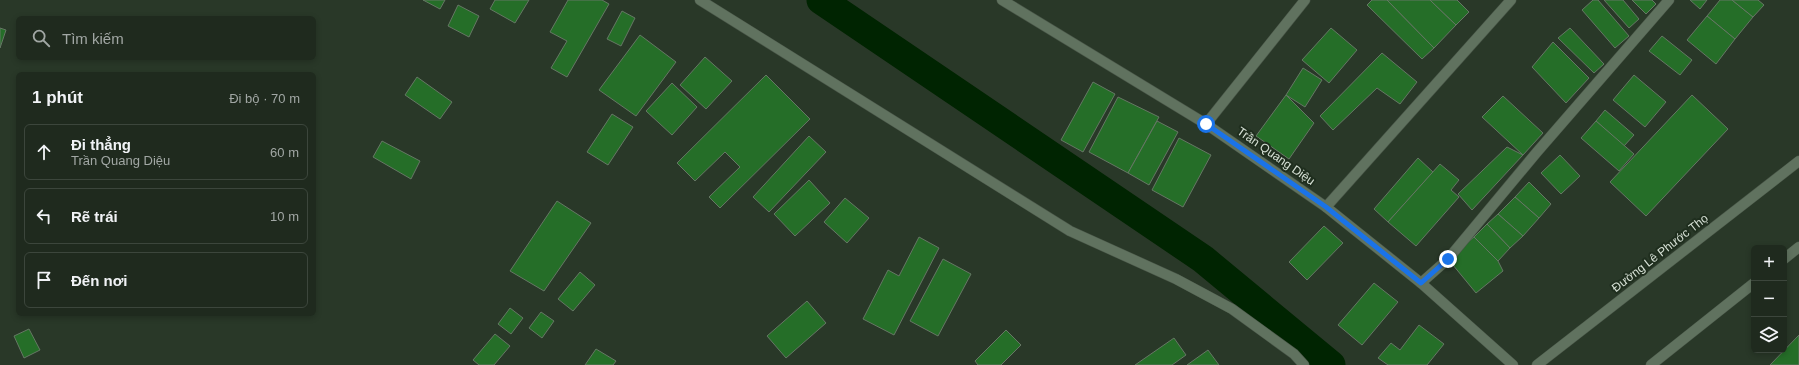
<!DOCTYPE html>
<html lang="vi">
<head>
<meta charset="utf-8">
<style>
	:root { --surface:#1f2a1e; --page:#2c362b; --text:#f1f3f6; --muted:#a1a7a4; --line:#3c463c }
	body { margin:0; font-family:Arial,sans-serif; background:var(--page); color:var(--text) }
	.controls { position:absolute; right:12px; bottom:12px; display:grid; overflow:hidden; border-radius:6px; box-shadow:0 2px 6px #0003 }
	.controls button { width:36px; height:36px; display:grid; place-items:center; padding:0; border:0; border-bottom:1px solid var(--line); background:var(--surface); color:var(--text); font:20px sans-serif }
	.stop { position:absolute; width:12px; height:12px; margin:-9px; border:3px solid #1a73e8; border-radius:50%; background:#fff }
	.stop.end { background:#1a73e8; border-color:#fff; box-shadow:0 1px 4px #0008 }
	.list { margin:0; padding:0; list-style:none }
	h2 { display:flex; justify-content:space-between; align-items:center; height:52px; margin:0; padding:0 16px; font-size:17px }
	h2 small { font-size:13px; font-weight:400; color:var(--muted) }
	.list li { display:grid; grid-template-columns:26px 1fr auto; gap:12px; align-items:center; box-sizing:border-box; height:56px; margin:0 8px 8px; padding:0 8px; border:1px solid var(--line); border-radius:6px }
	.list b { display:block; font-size:15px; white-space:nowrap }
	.list p { margin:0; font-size:13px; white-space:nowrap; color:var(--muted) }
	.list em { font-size:13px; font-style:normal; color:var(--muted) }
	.icon { flex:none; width:22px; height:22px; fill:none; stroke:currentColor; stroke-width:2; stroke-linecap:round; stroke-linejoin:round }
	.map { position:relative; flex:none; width:1799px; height:365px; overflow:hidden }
	.search { position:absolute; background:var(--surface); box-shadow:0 2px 6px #0003; left:16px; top:16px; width:300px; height:44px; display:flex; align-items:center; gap:10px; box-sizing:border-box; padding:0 14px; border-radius:6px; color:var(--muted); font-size:15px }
	.panel { position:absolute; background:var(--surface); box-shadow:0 2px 6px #0003; left:16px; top:72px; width:300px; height:244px; border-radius:6px }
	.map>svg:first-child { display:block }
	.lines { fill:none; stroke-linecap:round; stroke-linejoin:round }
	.canal { stroke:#002401; stroke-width:29 }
	.building { fill:#256e28; stroke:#657764 }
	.street-casing { stroke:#485547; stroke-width:11 }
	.secondary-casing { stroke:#485547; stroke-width:11 }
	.street { stroke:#60725f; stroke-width:10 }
	.secondary { stroke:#60725f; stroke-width:10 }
	.route { stroke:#1a73e8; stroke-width:5 }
	.labels { text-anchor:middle; stroke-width:4; stroke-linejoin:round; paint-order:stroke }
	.street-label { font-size:12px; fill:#d6e0d5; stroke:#1f2e1e }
</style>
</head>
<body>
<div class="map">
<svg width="1799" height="365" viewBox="0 0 1799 365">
	<rect width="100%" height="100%" fill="#293828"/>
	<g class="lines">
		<!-- canal -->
		<path class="canal" d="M 821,0 L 1203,259 L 1331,365"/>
	</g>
	<!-- building -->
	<g class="building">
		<path d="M 423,0 L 445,0 L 440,9 Z"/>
		<path d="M 495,0 L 529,0 L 515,23 L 490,9 Z"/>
		<path d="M 568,0 L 602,0 L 609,4 L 567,77 L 551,68 L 567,41 L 550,32 Z"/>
		<path d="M 1372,0 L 1387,0 L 1434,48 L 1422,59 L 1367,5 Z"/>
		<path d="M 1387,0 L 1430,0 L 1456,25 L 1434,48 Z"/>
		<path d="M 1430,0 L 1457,0 L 1469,12 L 1456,25 Z"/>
		<path d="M 1593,0 L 1598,0 L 1629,36 L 1615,48 L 1582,10 Z"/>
		<path d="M 1604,0 L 1623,0 L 1639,19 L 1629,28 Z"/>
		<path d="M 1632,0 L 1652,0 L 1656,4 L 1646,14 Z"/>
		<path d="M 1690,0 L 1707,0 L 1700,9 Z"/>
		<path d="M 1720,0 L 1732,0 L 1753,17 L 1735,39 L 1707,16 Z"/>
		<path d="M 1732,0 L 1758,0 L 1764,5 L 1753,17 Z"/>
		<path d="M 458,5 L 479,16 L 469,37 L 448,26 Z"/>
		<path d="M 622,11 L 635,18 L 621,46 L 607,39 Z"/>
		<path d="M 1707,16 L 1735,39 L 1716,64 L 1687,40 Z"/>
		<path d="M 0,28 L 6,30 L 0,48 Z"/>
		<path d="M 1331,28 L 1357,50 L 1329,83 L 1302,60 Z"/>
		<path d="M 1570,28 L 1604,64 L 1594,73 L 1558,38 Z"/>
		<path d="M 640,35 L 676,62 L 636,116 L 599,90 Z"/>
		<path d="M 1662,36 L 1692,60 L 1680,75 L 1649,51 Z"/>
		<path d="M 1553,42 L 1589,78 L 1566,103 L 1532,67 Z"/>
		<path d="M 1382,53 L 1417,82 L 1400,104 L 1377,88 L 1333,130 L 1320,116 Z"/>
		<path d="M 705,57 L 732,81 L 706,109 L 680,85 Z"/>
		<path d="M 1303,68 L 1322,80 L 1305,107 L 1286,95 Z"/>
		<path d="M 766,75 L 810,119 L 720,208 L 709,197 L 740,167 L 725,152 L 695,181 L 677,163 Z"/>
		<path d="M 1634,75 L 1666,102 L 1645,127 L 1613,100 Z"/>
		<path d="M 417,77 L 452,102 L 440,119 L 405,95 Z"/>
		<path d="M 1093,82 L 1115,94 L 1083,152 L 1061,140 Z"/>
		<path d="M 672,83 L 697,107 L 672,135 L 646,111 Z"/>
		<path d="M 1286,95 L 1314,123 L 1289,159 L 1256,136 Z"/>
		<path d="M 1692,95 L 1728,129 L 1646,216 L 1610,182 Z"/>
		<path d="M 1503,96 L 1543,133 L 1523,155 L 1482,117 Z"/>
		<path d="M 1118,97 L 1159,117 L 1128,173 L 1089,152 Z"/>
		<path d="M 1605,110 L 1634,135 L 1624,146 L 1596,121 Z"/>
		<path d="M 612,114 L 633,127 L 608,165 L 587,152 Z"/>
		<path d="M 1157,121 L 1178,132 L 1149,185 L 1128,173 Z"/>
		<path d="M 1596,121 L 1634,154 L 1619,171 L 1581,138 Z"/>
		<path d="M 809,136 L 826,152 L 769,212 L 753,197 Z"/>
		<path d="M 1179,138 L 1211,155 L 1183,207 L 1152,190 Z"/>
		<path d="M 382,141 L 420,161 L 411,179 L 373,157 Z"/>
		<path d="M 1507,147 L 1523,155 L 1472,210 L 1458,194 Z"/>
		<path d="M 1560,155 L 1580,176 L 1561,194 L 1541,173 Z"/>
		<path d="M 1418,158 L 1433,172 L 1388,222 L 1374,209 Z"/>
		<path d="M 1440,164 L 1459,180 L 1451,190 L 1459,197 L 1416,246 L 1388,222 Z"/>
		<path d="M 809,180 L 830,203 L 795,236 L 774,214 Z"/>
		<path d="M 1529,182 L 1551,204 L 1539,218 L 1515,197 Z"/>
		<path d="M 1515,197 L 1539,218 L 1523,236 L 1498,214 Z"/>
		<path d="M 845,198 L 869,218 L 847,243 L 824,222 Z"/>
		<path d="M 557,201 L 591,223 L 544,291 L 510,271 Z"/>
		<path d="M 1498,214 L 1523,236 L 1510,248 L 1487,224 Z"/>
		<path d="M 1487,224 L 1510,248 L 1498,261 L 1474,237 Z"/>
		<path d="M 1324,226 L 1343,243 L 1307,280 L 1289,262 Z"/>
		<path d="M 919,237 L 939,248 L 894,335 L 863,319 L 888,270 L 899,276 Z"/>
		<path d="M 1474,237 L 1498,261 L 1503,271 L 1476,293 L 1448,259 Z"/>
		<path d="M 943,259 L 971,274 L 938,336 L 910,321 Z"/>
		<path d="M 580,272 L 595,285 L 573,311 L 558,299 Z"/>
		<path d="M 1374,283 L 1398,302 L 1362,345 L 1338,325 Z"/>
		<path d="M 807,301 L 826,323 L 786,358 L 767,336 Z"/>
		<path d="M 510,308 L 523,318 L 511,334 L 498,324 Z"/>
		<path d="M 541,312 L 554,321 L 542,338 L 529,328 Z"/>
		<path d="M 1419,325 L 1444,344 L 1427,365 L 1388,365 L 1378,358 L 1391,343 L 1400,350 Z"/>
		<path d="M 29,329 L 40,350 L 24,358 L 14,336 Z"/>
		<path d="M 1006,330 L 1021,345 L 1001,365 L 978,365 L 975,361 Z"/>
		<path d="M 495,334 L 510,346 L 494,365 L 479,365 L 473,360 Z"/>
		<path d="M 1799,335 L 1799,365 L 1770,365 Z"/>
		<path d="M 1174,338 L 1186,355 L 1172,365 L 1135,365 Z"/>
		<path d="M 596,349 L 616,361 L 613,365 L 585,365 Z"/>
		<path d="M 1208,350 L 1219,365 L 1187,365 Z"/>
	</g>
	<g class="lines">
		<!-- street casing -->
		<g class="street-casing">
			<g id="street">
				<path d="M 700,0 L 1070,231 L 1176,279 L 1232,309 L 1294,354 L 1304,365"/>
				<path d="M 1206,124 L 1305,0"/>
				<path d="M 1326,207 L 1511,0"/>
				<path d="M 1421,283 L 1448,259 L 1537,152 L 1669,0"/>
			</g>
		</g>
		<!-- secondary casing -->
		<g class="secondary-casing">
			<g id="secondary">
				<path d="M 1002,0 L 1206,124 L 1326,207 L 1421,283 L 1513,365"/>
				<path d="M 1784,259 L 1799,247"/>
				<path d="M 1537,365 L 1799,161"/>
				<path d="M 1651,365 L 1754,283"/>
			</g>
		</g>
		<!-- street -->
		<use href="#street" class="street"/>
		<!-- secondary -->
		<use href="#secondary" class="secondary"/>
	</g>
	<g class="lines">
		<!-- route -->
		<path class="route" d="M 1206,124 L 1326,207 L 1421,283 L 1448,259"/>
	</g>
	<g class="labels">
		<!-- street labels -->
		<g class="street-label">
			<text transform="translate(1276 156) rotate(35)" y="4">Trần Quang Diệu</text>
			<text transform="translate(1660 253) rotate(-38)" y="4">Đường Lê Phước Thọ</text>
		</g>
	</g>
</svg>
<div class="controls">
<button>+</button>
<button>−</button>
<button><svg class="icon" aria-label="layers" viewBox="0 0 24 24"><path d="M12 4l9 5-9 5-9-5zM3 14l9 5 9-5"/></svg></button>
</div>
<div class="stop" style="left:1206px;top:124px"></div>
<div class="stop end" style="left:1448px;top:259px"></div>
<div class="search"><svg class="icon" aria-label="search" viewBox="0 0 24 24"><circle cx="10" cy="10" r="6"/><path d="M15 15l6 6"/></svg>Tìm kiếm</div>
<section class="panel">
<h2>1 phút<small>Đi bộ · 70 m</small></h2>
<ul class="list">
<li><svg class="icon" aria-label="ahead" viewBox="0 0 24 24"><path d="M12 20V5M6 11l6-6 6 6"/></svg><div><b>Đi thẳng</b><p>Trần Quang Diệu</p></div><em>60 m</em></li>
<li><svg class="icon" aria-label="left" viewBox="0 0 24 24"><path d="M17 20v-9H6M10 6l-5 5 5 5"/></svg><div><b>Rẽ trái</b></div><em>10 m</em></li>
<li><svg class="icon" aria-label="arrive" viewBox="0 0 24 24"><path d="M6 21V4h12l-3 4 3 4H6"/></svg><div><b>Đến nơi</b></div></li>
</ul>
</section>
</div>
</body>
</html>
